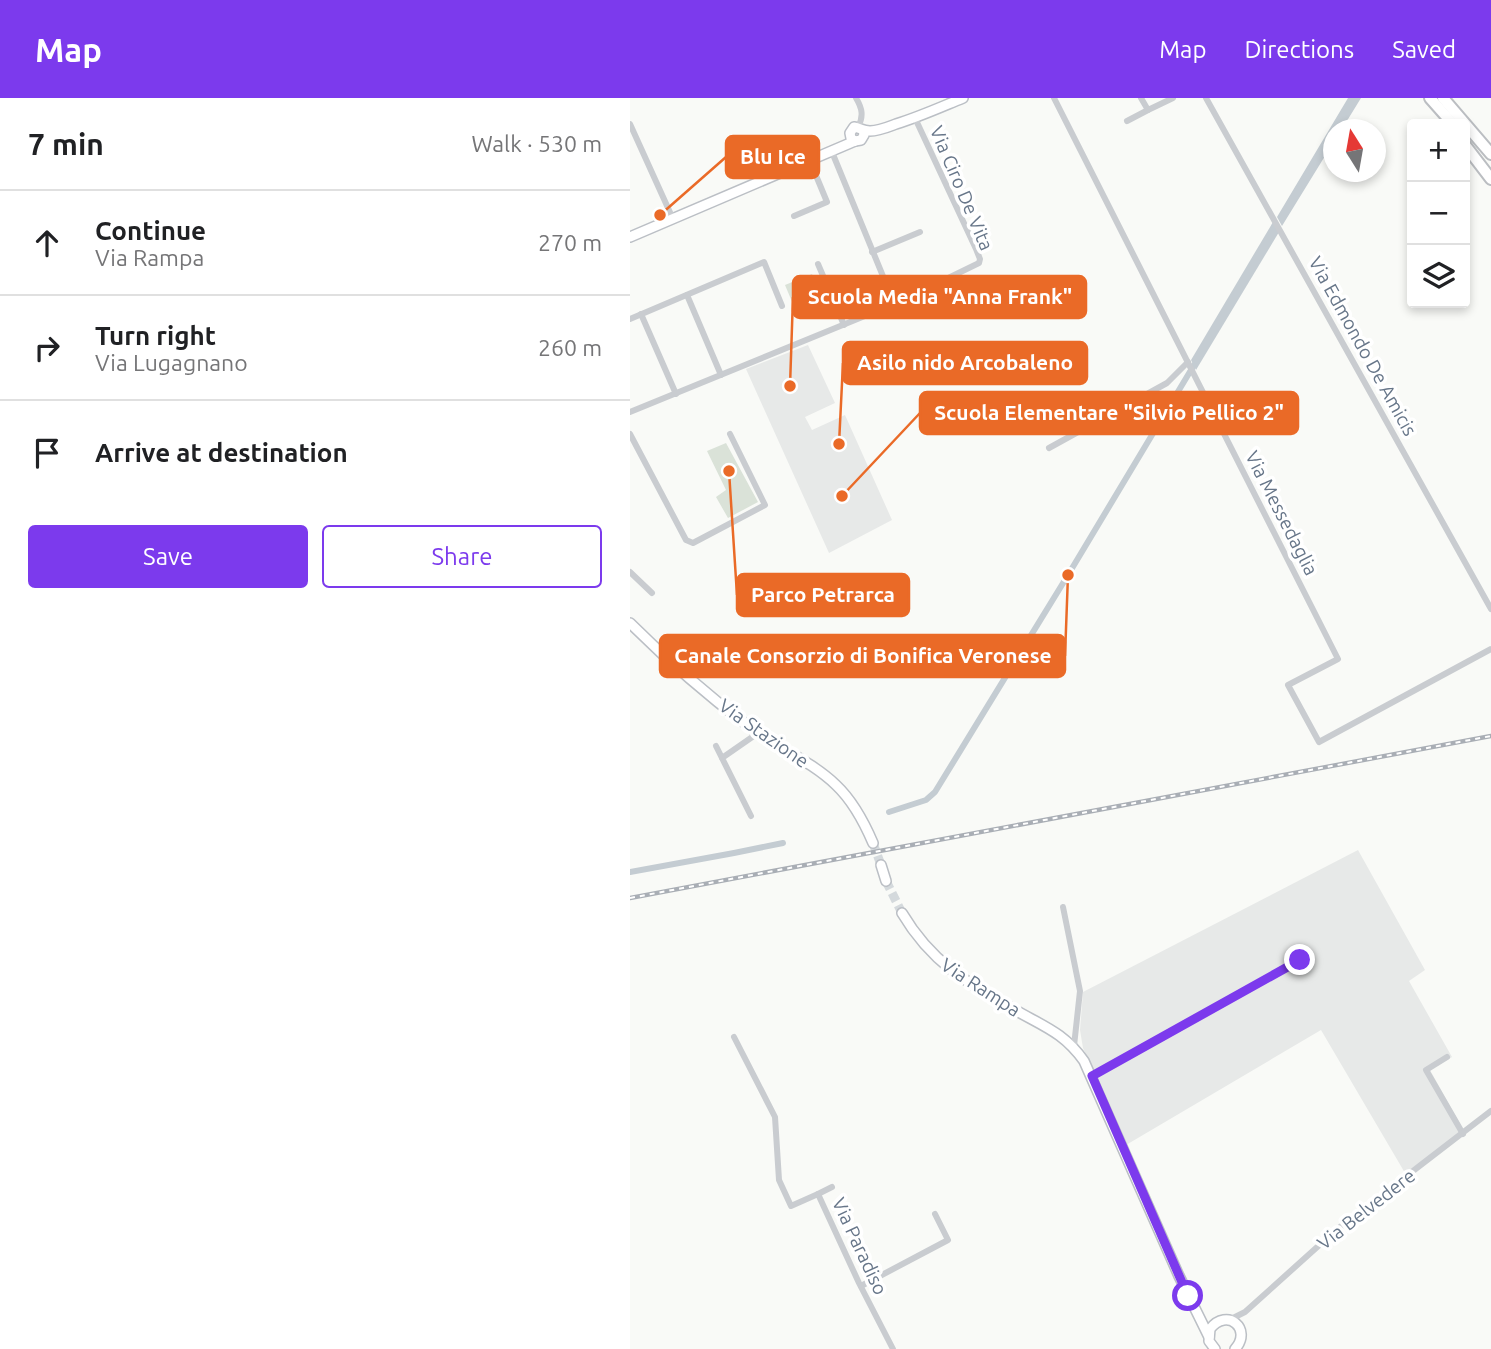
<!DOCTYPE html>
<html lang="en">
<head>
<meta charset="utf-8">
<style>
	:root { --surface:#fff; --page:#f6f6f6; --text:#202124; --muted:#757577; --line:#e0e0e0; --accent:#7c3aed }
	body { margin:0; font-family:Ubuntu,sans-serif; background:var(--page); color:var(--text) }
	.controls { position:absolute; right:21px; top:21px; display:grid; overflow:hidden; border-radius:7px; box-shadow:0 4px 10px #0003 }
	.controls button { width:63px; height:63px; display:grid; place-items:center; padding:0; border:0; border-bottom:2px solid var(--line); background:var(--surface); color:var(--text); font:35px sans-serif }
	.compass { position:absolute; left:693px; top:21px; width:63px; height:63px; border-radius:50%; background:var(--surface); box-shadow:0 4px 10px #0003; rotate:349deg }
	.stop { position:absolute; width:21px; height:21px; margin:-16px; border:5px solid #7c3aed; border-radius:50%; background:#fff }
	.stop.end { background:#7c3aed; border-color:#fff; box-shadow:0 2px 7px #0008 }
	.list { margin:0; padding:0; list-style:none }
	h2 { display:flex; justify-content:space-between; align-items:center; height:91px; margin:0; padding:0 28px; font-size:30px }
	h2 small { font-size:23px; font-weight:400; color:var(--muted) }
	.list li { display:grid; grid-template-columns:46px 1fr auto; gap:21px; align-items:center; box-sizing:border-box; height:105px; padding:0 28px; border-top:2px solid var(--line) }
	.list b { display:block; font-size:26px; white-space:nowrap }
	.list p { margin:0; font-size:23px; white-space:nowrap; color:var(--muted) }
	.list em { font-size:23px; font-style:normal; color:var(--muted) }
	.actions { display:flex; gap:14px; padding:21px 28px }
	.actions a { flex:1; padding:16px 0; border:2px solid var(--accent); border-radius:7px; text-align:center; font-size:24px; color:var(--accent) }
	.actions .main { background:var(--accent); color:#fff }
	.icon { flex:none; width:38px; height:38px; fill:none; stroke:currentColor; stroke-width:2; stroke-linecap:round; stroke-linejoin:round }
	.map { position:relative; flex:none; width:861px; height:1251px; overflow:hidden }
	header { display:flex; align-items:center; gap:42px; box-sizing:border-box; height:98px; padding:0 35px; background:var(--accent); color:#fff }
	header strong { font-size:33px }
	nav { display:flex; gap:38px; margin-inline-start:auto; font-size:24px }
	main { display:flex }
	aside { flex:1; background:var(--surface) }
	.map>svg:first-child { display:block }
	.built { fill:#e7e9e8 }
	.green { fill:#dae2d8 }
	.water { fill:#c4ccd2 }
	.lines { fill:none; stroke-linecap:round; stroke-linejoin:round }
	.canal { stroke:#c4ccd2; stroke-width:6 }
	.secondary-tunnel { stroke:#d4d9dc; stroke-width:9; stroke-dasharray:9 4.5; stroke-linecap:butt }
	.secondary-casing { stroke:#bbbfc5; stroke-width:12 }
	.highway-casing { stroke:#bbbec2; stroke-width:14 }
	.street { stroke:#c9ccd0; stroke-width:6 }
	.secondary { stroke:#fff; stroke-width:9 }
	.highway { stroke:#fff; stroke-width:10 }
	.rail-casing { stroke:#a9aeb5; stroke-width:4.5 }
	.rail { stroke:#fff; stroke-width:2; stroke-dasharray:5; stroke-linecap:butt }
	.route { stroke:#7c3aed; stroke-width:9 }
	.labels { text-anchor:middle; stroke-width:7; stroke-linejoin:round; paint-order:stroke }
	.street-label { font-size:19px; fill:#677689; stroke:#fff }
	.leader { fill:none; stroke:#ea6a27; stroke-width:2.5 }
	.callout-dot { fill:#ea6a27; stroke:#fff; stroke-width:2.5 }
	.callout { fill:#ea6a27; stroke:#ea6a27; stroke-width:2.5 }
	.callout-label { font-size:21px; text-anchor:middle; font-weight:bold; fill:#fff }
</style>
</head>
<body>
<header>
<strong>Map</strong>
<nav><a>Map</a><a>Directions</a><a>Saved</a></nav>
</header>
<main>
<aside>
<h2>7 min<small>Walk · 530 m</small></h2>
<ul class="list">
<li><svg class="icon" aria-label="ahead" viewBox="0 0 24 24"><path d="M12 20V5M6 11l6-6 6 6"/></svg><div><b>Continue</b><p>Via Rampa</p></div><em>270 m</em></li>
<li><svg class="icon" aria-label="right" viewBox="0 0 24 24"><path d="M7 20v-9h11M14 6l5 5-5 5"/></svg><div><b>Turn right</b><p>Via Lugagnano</p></div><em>260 m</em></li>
<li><svg class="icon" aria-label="arrive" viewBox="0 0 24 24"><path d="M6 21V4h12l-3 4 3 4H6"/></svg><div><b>Arrive at destination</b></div></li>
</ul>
<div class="actions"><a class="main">Save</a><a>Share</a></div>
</aside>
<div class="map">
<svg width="861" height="1251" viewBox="0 0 861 1251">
	<rect width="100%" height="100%" fill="#f9faf7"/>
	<!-- built -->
	<g class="built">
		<path d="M 178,247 L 205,305 L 175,319 L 182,332 L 215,317 L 262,422 L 199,455 L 116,271 Z"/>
		<path d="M 728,752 L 795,872 L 779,883 L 822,959 L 800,972 L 834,1033 L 775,1075 L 691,932 L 496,1047 L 453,950 L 450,932 L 453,894 Z"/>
	</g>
	<!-- green -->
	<g class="green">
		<path d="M 182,176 L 190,195 L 163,206 L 155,187 Z"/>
		<path d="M 96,345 L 128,404 L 98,420 L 86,399 L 96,392 L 77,353 Z"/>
	</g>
	<!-- water -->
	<g class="water">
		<path d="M 718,0 L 731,0 L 712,31 L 704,32 L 703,45 L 652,128 L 647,119 Z"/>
		<path d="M 643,124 L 649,134 L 566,272 L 561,262 Z"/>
	</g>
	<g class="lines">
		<!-- canal -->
		<g class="canal">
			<path d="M 259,714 L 296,702 L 305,694 L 438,477 L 564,267"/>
			<path d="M 0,774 L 104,755 L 153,745"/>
		</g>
		<!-- secondary-tunnel -->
		<g class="secondary-tunnel">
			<path d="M 243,745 L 251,767"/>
			<path d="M 256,783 L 272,815"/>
		</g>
		<!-- secondary casing -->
		<g class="secondary-casing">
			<g id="secondary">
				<path d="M 233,32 L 234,37 L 231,42 L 225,43 L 221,40 L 220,35 L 224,29 C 230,30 233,33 240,33 C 249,33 258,29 266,26 C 289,19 311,9 333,0"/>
				<path d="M 0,139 L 225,43"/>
				<path d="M 0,525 C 37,562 76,596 117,627 C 145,649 180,662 206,687 C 223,703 234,724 243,745"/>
				<path d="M 251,767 L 256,783"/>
				<path d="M 272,815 C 301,864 337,885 385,912 C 415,929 434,935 454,963 L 549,1178 L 579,1239"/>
				<path d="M 585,1251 L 579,1243 L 580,1231 C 597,1209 623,1231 605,1251"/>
			</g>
		</g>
		<!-- highway casing -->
		<g class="highway-casing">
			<g id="highway">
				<path d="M 800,0 L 823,26"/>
				<path d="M 813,0 L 861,56"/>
				<path d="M 835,47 L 861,81"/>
			</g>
		</g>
		<!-- street -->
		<g class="street">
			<path d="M 226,0 C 232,10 234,18 228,29"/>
			<path d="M 424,0 L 708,561 L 658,587 L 689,644 L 861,551"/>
			<path d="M 511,0 L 518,12 L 543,0"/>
			<path d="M 576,0 L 861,511"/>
			<path d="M 497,23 L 518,12"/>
			<path d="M 0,26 L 43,121"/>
			<path d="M 202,54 L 264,205"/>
			<path d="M 164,118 L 197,104 L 180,63"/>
			<path d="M 242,154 L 290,134"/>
			<path d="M 188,166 L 214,227"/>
			<path d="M 57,197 L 91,277"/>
			<path d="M 11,216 L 46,296"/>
			<path d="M 0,221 L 134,164 L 152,208"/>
			<path d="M 0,314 L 269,204 L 349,165 L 350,161 L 346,151 L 285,20"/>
			<path d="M 0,336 L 56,442 L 63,445 L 135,407 L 100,336"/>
			<path d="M 419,350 L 537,285 L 558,264"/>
			<path d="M 0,474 L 22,495"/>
			<path d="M 86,648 L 92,660"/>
			<path d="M 121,718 L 92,660 L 128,635"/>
			<path d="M 433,809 L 450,893 L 444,948"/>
			<path d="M 104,939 L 145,1019 L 149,1082 L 161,1108 L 188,1096 L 229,1185 L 263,1251"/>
			<path d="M 817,959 L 796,972 L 833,1036"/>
			<path d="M 462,978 L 670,862"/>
			<path d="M 188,1096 L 202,1089"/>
			<path d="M 231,1188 L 318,1142 L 305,1116"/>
			<path d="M 599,1222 L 615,1214 L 705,1133 L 861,1013"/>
		</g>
		<!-- secondary -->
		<use href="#secondary" class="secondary"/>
		<!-- highway -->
		<use href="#highway" class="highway"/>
		<!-- rail casing -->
		<g class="rail-casing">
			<path id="rail" d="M 0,800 L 861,638"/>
		</g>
		<!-- rail -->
		<use href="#rail" class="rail"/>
	</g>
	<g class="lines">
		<!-- route -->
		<path class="route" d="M 558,1198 L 462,978 L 670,862"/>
	</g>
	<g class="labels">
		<!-- street labels -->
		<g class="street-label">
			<text transform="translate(332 90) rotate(67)" y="7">Via Ciro De Vita</text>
			<text transform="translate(733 248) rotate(61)" y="7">Via Edmondo De Amicis</text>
			<text transform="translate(652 415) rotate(63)" y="7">Via Messedaglia</text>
			<text transform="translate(134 635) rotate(35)" y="7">Via Stazione</text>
			<text transform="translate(351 889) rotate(33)" y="7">Via Rampa</text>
			<text transform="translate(736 1111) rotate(-38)" y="7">Via Belvedere</text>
			<text transform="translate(230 1148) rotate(65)" y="7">Via Paradiso</text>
		</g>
	</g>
	<!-- callouts -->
	<path class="leader" d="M30 117L96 59M160 288L163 199M209 346L213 265M212 398L290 315M99 373L107 497M438 477L435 558"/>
	<g class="callout-dot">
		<circle cx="30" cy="117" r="7"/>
		<circle cx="160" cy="288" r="7"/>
		<circle cx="209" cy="346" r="7"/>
		<circle cx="212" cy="398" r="7"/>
		<circle cx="99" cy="373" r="7"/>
		<circle cx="438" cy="477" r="7"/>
	</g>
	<g class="callout">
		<rect x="96" y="38" width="93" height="42" rx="7"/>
		<rect x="163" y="178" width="293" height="42" rx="7"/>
		<rect x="213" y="244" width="244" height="42" rx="7"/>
		<rect x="290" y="294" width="378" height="42" rx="7"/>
		<rect x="107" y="476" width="172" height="42" rx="7"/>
		<rect x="30" y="537" width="405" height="42" rx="7"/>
	</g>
	<g class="callout-label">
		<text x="143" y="66">Blu Ice</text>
		<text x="310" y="206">Scuola Media "Anna Frank"</text>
		<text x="335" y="272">Asilo nido Arcobaleno</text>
		<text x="479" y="322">Scuola Elementare "Silvio Pellico 2"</text>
		<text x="193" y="504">Parco Petrarca</text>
		<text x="233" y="565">Canale Consorzio di Bonifica Veronese</text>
	</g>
</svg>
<div class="controls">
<button>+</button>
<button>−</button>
<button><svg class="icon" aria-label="layers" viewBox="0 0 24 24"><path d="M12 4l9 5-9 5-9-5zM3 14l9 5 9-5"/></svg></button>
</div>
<svg class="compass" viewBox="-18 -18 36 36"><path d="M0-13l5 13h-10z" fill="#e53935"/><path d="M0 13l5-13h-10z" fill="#757577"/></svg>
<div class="stop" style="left:558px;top:1198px"></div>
<div class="stop end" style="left:670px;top:862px"></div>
</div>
</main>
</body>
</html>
